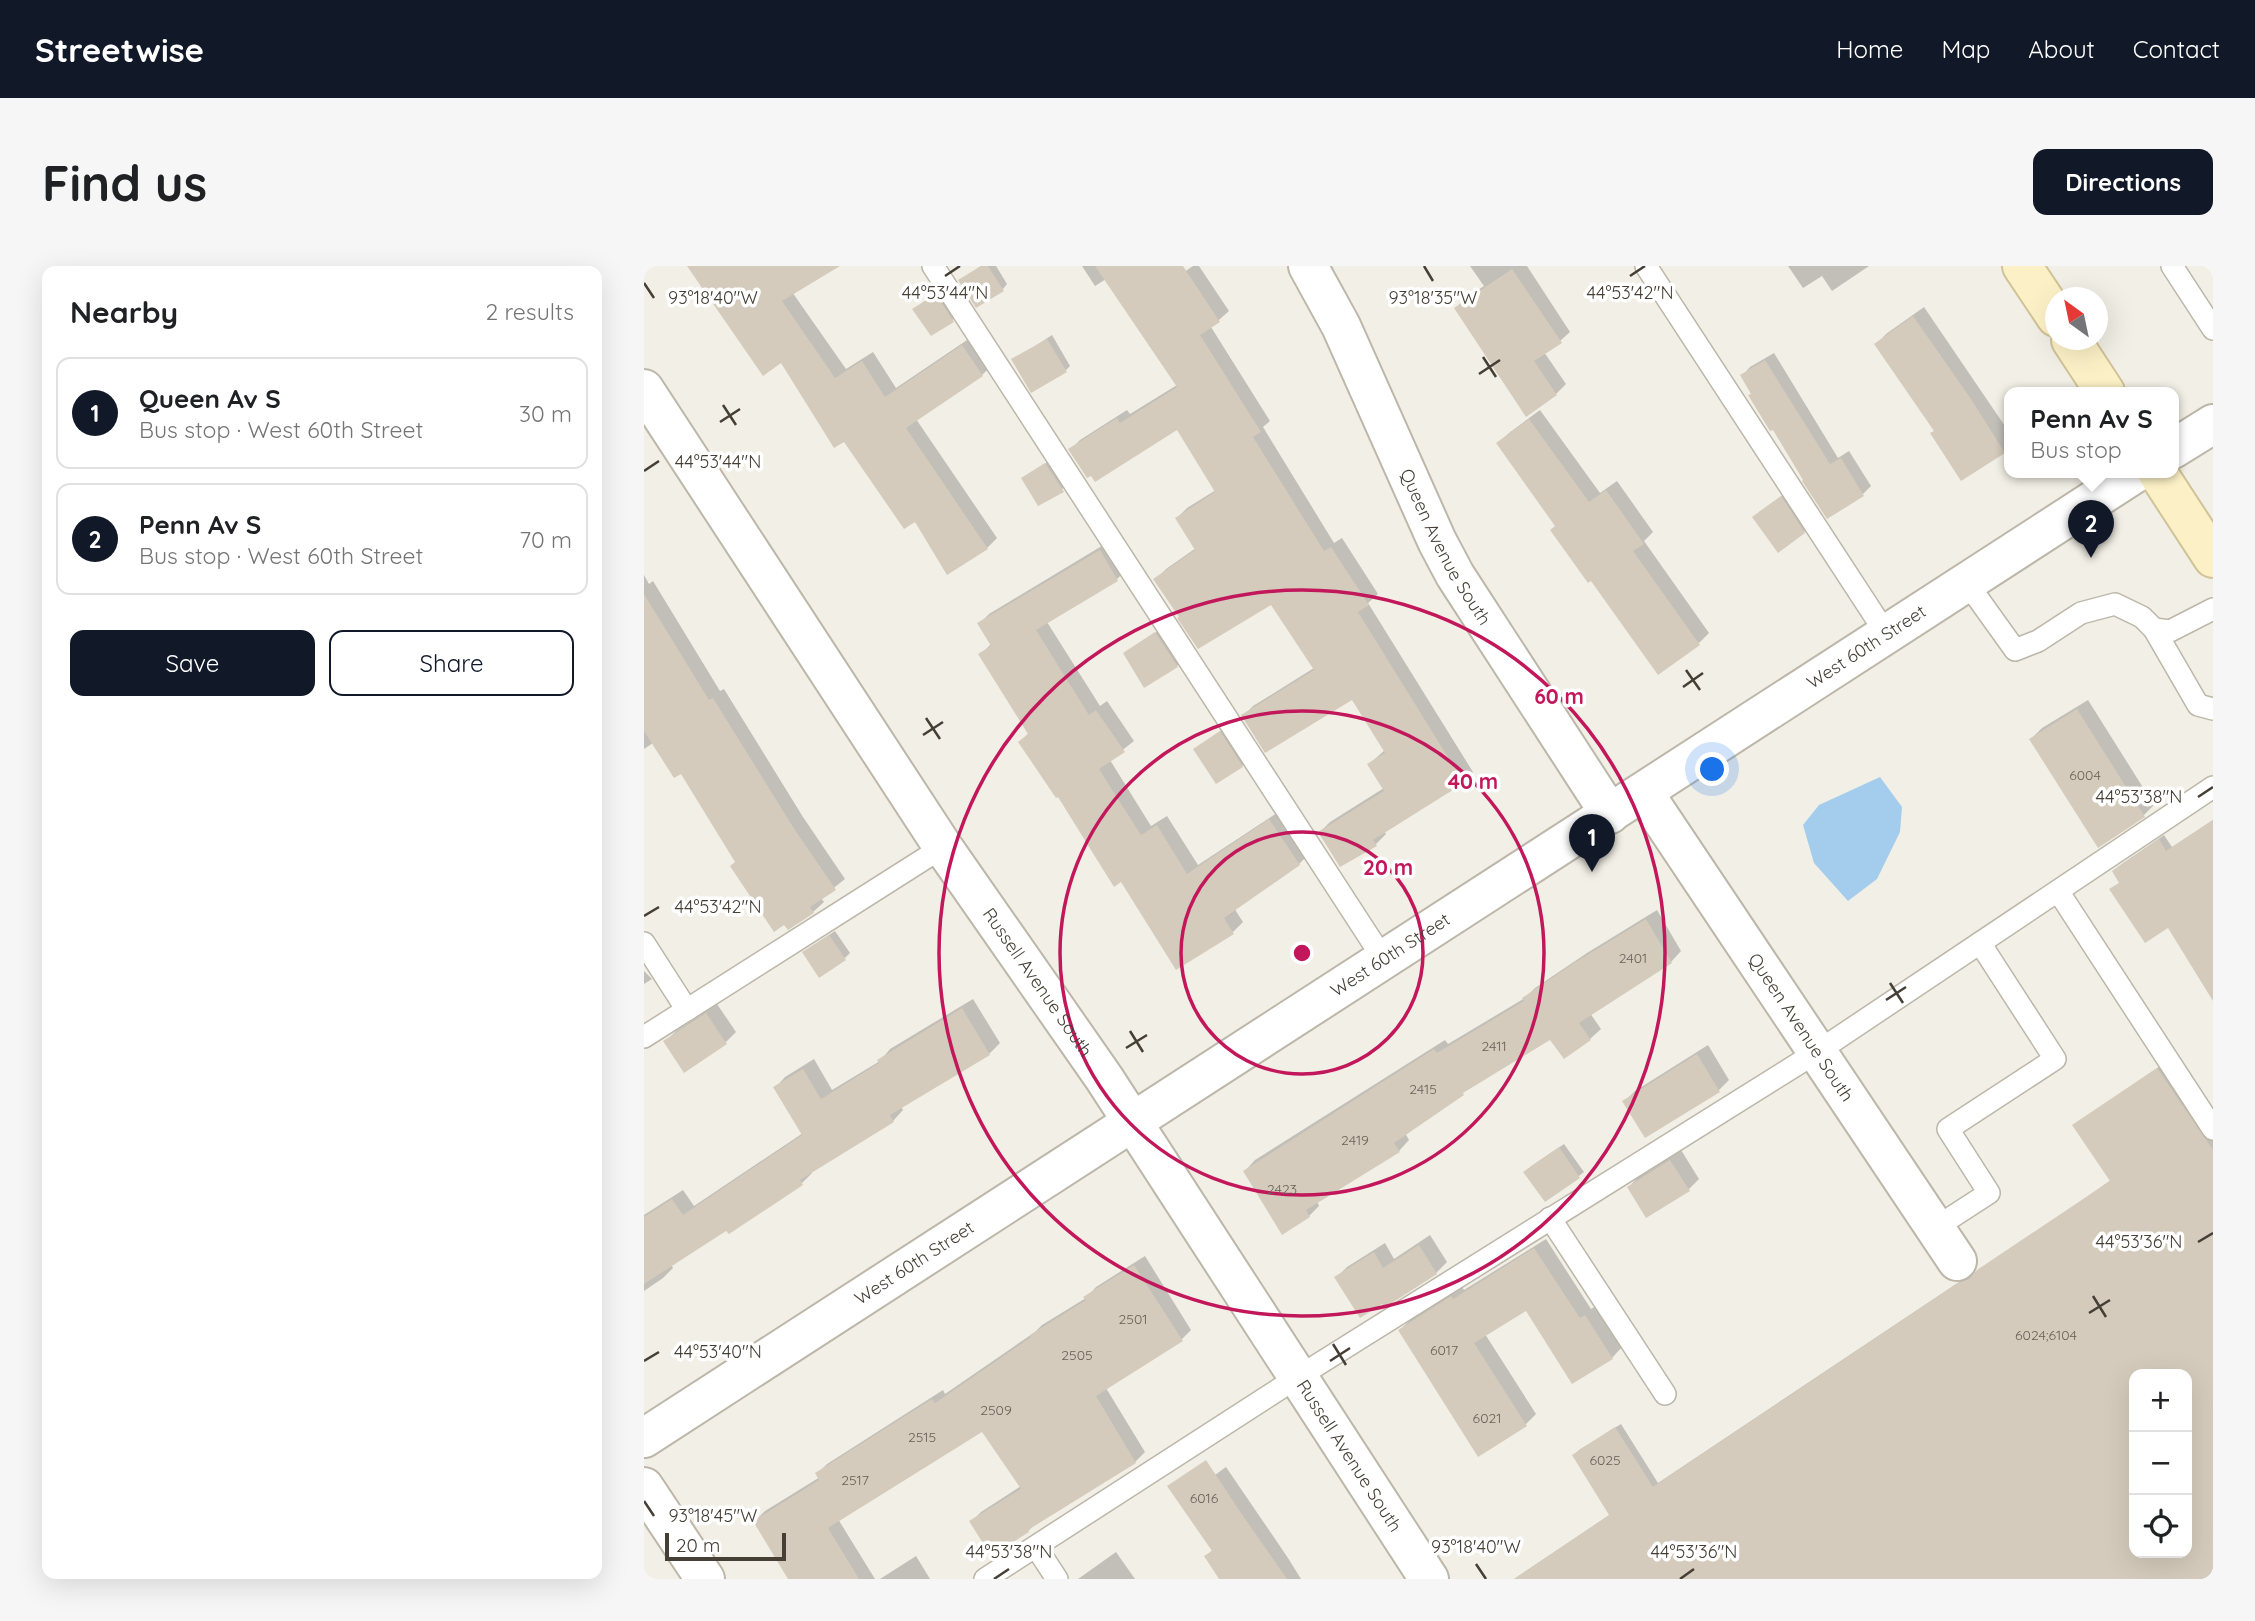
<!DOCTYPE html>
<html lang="en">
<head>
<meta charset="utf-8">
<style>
	:root { --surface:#fff; --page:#f6f6f6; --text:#202124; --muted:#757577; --line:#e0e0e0; --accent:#111827 }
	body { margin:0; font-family:Quicksand,sans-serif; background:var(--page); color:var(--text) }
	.controls { position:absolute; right:21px; bottom:21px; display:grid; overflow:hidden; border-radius:14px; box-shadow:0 7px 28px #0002 }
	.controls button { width:63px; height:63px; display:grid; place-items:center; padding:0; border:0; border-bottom:2px solid var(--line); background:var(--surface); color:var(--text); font:35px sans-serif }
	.compass { position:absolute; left:1401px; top:21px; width:63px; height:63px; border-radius:50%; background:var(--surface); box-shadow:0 7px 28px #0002; rotate:327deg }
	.scale { position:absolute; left:21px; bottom:18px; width:121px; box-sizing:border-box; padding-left:7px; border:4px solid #453f36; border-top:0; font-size:19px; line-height:24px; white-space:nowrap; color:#453f36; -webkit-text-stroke:5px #fff; paint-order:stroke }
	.you { position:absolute; left:1069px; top:504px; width:24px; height:24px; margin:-18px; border:5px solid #fff; border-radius:50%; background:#1a73e8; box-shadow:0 0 0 10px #1a73e833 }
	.badge { display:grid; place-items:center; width:46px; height:46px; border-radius:50%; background:var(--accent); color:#fff; font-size:23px; font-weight:700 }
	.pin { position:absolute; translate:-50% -58px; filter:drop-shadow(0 2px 4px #0008) }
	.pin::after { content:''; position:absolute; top:37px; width:24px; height:21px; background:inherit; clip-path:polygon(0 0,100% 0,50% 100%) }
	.popup { position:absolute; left:1360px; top:121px; width:175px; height:91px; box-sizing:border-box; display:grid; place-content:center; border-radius:14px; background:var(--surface); filter:drop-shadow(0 2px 5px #0005); font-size:23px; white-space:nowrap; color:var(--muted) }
	.popup b { font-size:26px; color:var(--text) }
	.popup::after { content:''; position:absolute; left:50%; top:100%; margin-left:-14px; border:14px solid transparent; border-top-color:var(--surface) }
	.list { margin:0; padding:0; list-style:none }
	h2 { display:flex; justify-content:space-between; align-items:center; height:91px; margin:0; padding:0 28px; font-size:30px }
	h2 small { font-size:23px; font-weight:400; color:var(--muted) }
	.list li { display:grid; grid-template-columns:46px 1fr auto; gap:21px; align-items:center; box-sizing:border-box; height:112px; margin:0 14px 14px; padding:0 14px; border:2px solid var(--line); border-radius:14px }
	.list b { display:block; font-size:26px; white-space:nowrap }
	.list p { margin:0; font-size:23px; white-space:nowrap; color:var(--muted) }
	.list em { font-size:23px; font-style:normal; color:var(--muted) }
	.actions { display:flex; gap:14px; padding:21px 28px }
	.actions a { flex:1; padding:16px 0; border:2px solid var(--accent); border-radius:14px; text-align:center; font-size:24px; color:var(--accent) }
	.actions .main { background:var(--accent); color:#fff }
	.icon { flex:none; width:38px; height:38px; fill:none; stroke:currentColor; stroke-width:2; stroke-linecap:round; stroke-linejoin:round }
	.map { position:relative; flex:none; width:1569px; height:1313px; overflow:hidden; border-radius:14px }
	header { display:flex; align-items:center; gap:42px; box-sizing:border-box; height:98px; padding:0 35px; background:var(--accent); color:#fff }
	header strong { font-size:33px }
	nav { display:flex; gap:38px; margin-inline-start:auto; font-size:24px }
	.intro { display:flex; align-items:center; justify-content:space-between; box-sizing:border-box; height:168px; padding:0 42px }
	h1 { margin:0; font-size:49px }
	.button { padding:18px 32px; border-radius:14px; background:var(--accent); color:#fff; font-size:24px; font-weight:700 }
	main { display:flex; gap:42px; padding:0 42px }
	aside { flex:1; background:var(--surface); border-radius:14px; box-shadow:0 7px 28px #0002 }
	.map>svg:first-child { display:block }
	.water { fill:#a4cded }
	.shadow { fill:#0003; fill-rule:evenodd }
	.building { fill:#d4cbbc; fill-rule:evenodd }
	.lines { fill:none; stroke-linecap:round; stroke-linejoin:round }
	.service-casing { stroke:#bdb7a9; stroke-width:24 }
	.minor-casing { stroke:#bdb7a9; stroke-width:42 }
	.tertiary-casing { stroke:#bdb7a9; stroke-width:42 }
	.secondary-casing { stroke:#d1c398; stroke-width:42 }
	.service { stroke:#fff; stroke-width:21 }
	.minor { stroke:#fff; stroke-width:38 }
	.tertiary { stroke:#fff; stroke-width:38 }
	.secondary { stroke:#fcf1c6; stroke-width:38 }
	.ticks { fill:none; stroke:#453f36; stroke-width:2.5 }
	.ring { fill:none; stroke:#c2185b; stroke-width:3.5 }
	.labels { text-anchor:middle; stroke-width:7; stroke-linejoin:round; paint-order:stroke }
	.number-label { font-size:14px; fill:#696258 }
	.street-label { font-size:18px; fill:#453f36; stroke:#fff }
	.ticks-label { font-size:18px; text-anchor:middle; fill:#453f36; stroke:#fff; stroke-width:7; stroke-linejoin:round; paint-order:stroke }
	.centre { fill:#c2185b; stroke:#fff; stroke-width:3.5 }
	.ring-label { font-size:21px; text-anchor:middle; font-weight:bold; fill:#c2185b; stroke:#fff; stroke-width:7; stroke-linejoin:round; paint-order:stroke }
</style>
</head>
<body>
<header>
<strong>Streetwise</strong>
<nav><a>Home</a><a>Map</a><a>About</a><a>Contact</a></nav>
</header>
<div class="intro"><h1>Find us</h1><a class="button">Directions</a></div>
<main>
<aside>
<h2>Nearby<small>2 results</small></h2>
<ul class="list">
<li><span class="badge">1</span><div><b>Queen Av S</b><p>Bus stop · West 60th Street</p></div><em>30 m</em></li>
<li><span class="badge">2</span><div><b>Penn Av S</b><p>Bus stop · West 60th Street</p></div><em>70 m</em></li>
</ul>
<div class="actions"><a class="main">Save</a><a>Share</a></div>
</aside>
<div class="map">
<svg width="1569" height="1313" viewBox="0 0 1569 1313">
	<rect width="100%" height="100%" fill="#f2efe6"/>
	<!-- water -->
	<path class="water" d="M 1236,511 L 1258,541 L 1256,566 L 1233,613 L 1204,635 L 1170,597 L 1159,559 L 1175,539 Z"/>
	<!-- shadow -->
	<g class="shadow">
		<path d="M 337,0 L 352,0 L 363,18 L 359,23 L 316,14 Z"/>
		<path d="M 438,0 L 535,0 L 539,7 L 549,0 L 555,0 L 585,45 L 567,61 L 626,155 L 619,161 L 690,277 L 698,272 L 734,328 L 724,337 L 829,506 L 819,516 L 740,565 L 742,568 L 732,578 L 676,566 L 686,556 L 740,522 L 725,498 L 741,484 L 708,431 L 599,450 L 609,440 L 670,402 L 628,336 L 537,350 L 512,313 L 522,303 L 552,282 L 533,252 L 543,242 L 572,224 L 533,161 L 426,184 L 436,174 L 483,144 L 486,148 L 533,119 L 462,13 L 451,20 Z"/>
		<path d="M 826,0 L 883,0 L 926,66 L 916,75 L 900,86 L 922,118 L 912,128 L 883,149 L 812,42 L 822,32 L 840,20 Z"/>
		<path d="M 1144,0 L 1225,0 L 1188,25 L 1178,10 L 1159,22 Z"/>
		<path d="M 132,3 L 202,103 L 229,86 L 252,122 L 329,70 L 348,99 L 338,109 L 272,153 L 353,272 L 343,282 L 272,253 L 201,173 L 137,94 Z"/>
		<path d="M 297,24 L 313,50 L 308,54 L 270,43 Z"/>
		<path d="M 1280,41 L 1365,166 L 1365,182 L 1360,186 L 1292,164 L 1232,79 L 1242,68 Z"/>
		<path d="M 408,69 L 426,100 L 421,105 L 370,94 Z"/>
		<path d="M 1130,87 L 1194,192 L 1205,185 L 1227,220 L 1219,228 L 1130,161 L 1098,110 L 1106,101 Z"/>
		<path d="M 896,144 L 956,227 L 973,215 L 1009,266 L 1000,275 L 1065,367 L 1055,377 L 913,259 L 854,177 L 865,167 Z"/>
		<path d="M 407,194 L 424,219 L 395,238 L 379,212 Z"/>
		<path d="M 1142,227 L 1165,261 L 1160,266 L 1115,246 Z"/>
		<path d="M 466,275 L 483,303 L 473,313 L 403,356 L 456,440 L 463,435 L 490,475 L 466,494 L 507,560 L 523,550 L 554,599 L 636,545 L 665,588 L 655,598 L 590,642 L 599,656 L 589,666 L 477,614 L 376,476 L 385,467 L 336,389 L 347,378 L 335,358 L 345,348 Z"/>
		<path d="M 0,309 L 5,318 L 9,315 L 76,425 L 80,423 L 159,551 L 201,613 L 177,632 L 180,636 L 169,646 L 144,662 L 93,596 L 38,505 L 9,477 L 0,483 Z"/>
		<path d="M 517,363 L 538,395 L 533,400 L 486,383 Z"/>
		<path d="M 1444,434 L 1510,539 L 1499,550 L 1387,473 L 1398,462 Z"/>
		<path d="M 581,462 L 603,495 L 598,500 L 551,483 Z"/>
		<path d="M 1569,554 L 1569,731 L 1524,659 L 1468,623 L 1477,616 L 1470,605 L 1475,600 L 1520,569 L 1528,581 Z"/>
		<path d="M 1013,644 L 1037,685 L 1027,696 L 946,747 L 957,763 L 946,773 L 920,791 L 907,771 L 825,822 L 761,867 L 765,874 L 755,885 L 673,935 L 675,940 L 665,950 L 601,905 L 611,894 L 801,774 L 804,778 L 881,732 L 891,722 L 943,687 Z"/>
		<path d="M 191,665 L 206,687 L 201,692 L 165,682 Z"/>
		<path d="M 0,705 L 8,713 L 0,718 Z"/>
		<path d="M 329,733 L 356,777 L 345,788 L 257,841 L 259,844 L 249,855 L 167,905 L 168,907 L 158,917 L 27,998 L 29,1002 L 19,1012 L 0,1025 L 0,949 L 39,924 L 50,940 L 159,867 L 131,822 L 141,811 L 170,793 L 188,824 L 236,795 L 246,783 Z"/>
		<path d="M 73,738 L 92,766 L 81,777 L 21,776 L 32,765 Z"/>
		<path d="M 1064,779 L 1085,814 L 1075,824 L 980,836 L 991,825 Z"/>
		<path d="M 1519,798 L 1569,872 L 1569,1313 L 870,1313 L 967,1248 L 930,1189 L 935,1184 L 977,1158 L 1014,1217 L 1321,1012 L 1331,1009 L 1467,914 L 1430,859 ZM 1490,1108 L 1543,1108 L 1543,1287 L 1490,1287 Z"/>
		<path d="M 920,878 L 940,906 L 935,910 L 886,901 Z"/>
		<path d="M 1037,884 L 1055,913 L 1045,923 L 985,921 L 995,910 Z"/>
		<path d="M 786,969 L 803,996 L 792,1007 L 740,1039 L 738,1036 L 693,1011 L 703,1001 L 741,977 L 750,993 Z"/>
		<path d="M 902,973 L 947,1043 L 952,1040 L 978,1081 L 968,1092 L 882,1043 L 841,1068 L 892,1148 L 881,1159 L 756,1064 L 766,1054 L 818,1021 L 820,1024 Z"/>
		<path d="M 501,990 L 547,1064 L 537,1074 L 462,1122 L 501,1186 L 491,1196 L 391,1258 L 384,1265 L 327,1256 L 337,1246 L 377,1220 L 339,1164 L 194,1253 L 231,1313 L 150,1313 L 111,1255 L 121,1245 L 176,1211 L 173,1208 L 183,1198 L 299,1124 L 301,1128 L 391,1066 L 398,1059 L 442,1032 L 452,1021 Z"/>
		<path d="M 582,1201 L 644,1292 L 657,1313 L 578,1313 L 562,1291 L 569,1283 L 546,1227 Z"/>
		<path d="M 472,1286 L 491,1313 L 434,1313 Z"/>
		<path d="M 272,1290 L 286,1313 L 236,1313 Z"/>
	</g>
	<!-- building -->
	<g class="building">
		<path d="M 43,0 L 196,0 L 138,35 L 191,112 L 218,95 L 241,131 L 318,79 L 339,110 L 262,162 L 344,283 L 303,309 L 271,256 L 260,263 L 200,176 L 190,182 L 137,97 L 119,110 Z"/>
		<path d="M 337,0 L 344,0 L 360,25 L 332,42 L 314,14 Z"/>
		<path d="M 451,0 L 539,0 L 576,56 L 556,69 L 617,166 L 609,171 L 680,285 L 687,281 L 725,339 L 714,346 L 820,517 L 729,574 L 733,580 L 696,601 L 674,566 L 740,525 L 723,498 L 741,487 L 708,434 L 621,487 L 597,449 L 670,404 L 627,339 L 554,383 L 533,352 L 535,351 L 509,313 L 551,284 L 531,252 L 571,226 L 533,164 L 451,216 L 447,210 L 443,212 L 424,183 L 473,152 L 476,157 L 533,121 Z"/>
		<path d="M 868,3 L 918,77 L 890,95 L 913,129 L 882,151 L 810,42 Z"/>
		<path d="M 292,28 L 310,56 L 287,70 L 268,43 Z"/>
		<path d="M 1269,50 L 1327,133 L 1361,187 L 1317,215 L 1286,167 L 1290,165 L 1230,78 Z"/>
		<path d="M 403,73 L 423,106 L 387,127 L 367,93 Z"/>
		<path d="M 1121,94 L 1186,198 L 1197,192 L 1220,230 L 1183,253 L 1158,215 L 1159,214 L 1129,164 L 1126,165 L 1104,129 L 1107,128 L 1096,109 Z"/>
		<path d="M 885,153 L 945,236 L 962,224 L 1000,278 L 989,285 L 1056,379 L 1014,409 L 947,315 L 944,317 L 906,264 L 911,260 L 852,177 Z"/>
		<path d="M 401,197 L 420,226 L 394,240 L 377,212 Z"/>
		<path d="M 1137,230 L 1161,267 L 1134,287 L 1108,251 Z"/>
		<path d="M 456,284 L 474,315 L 392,364 L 445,449 L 452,444 L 481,486 L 455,503 L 497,569 L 513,559 L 543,608 L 625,553 L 656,599 L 580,652 L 590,668 L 532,704 L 477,616 L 470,621 L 414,531 L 412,532 L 374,476 L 384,468 L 334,388 L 347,380 L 333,357 Z"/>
		<path d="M 0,328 L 65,434 L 69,432 L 149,561 L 192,624 L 166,641 L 170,647 L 144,664 L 140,659 L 130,666 L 86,600 L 91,596 L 37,508 L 30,512 L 0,465 Z"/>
		<path d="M 511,366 L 534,401 L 500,422 L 479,387 Z"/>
		<path d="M 1433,443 L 1501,551 L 1454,582 L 1385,473 Z"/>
		<path d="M 576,465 L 599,501 L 572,518 L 549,483 Z"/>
		<path d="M 1569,554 L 1569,735 L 1524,662 L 1501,677 L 1465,623 L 1475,617 L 1468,605 L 1515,573 L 1522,585 Z"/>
		<path d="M 1002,653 L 1028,697 L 935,757 L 947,774 L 920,793 L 906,774 L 819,827 L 820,829 L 750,877 L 756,886 L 662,944 L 666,951 L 638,969 L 599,905 L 790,783 L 793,787 L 880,735 L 878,732 L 930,697 Z"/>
		<path d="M 185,669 L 202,694 L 175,712 L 158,686 Z"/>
		<path d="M 318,742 L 346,789 L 246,849 L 250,856 L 156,914 L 159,919 L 85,968 L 82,965 L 0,1018 L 0,951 L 28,933 L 39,949 L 158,869 L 129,821 L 159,803 L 177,833 L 235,797 L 233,794 Z"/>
		<path d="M 62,747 L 83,778 L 40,807 L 19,775 Z"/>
		<path d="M 1053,788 L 1076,826 L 1001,872 L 978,835 Z"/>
		<path d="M 1513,802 L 1569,884 L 1569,1313 L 870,1313 L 965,1249 L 928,1189 L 971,1161 L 1009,1221 L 1314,1017 L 1325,1013 L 1333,1004 L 1466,915 L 1428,859 ZM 1490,1108 L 1543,1108 L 1543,1287 L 1490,1287 Z"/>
		<path d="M 915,881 L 936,912 L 901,936 L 879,906 Z"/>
		<path d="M 1026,894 L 1046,925 L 1002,952 L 983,921 Z"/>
		<path d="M 775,979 L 793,1008 L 740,1042 L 738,1038 L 716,1052 L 690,1011 L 730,986 L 739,1002 Z"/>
		<path d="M 890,982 L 936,1052 L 941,1049 L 969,1093 L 928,1118 L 882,1045 L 830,1077 L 883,1160 L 834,1191 L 754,1064 L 807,1030 L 809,1033 Z"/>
		<path d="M 490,999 L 539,1075 L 452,1130 L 492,1197 L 384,1264 L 385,1266 L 347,1290 L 325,1255 L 377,1223 L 338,1166 L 184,1262 L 215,1313 L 144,1313 L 109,1255 L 175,1214 L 171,1207 L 288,1133 L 291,1137 L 387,1071 L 386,1069 L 442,1034 L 439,1031 Z"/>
		<path d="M 562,1194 L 595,1244 L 643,1313 L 575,1313 L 560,1290 L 568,1285 L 523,1220 Z"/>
	</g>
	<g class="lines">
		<!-- service casing -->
		<g class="service-casing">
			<g id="service">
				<path d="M 289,0 L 740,694"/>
				<path d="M 1002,0 L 1243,369"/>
				<path d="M 1528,0 L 1569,63"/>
				<path d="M 1323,317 L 1371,384 L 1394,375 L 1437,347 L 1471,338 L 1498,351 L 1510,363 L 1526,365 L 1569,343"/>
				<path d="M 1510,363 L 1554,439 L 1569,443"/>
				<path d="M 1414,625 L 1569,863"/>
				<path d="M 0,677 L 43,744"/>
				<path d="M 0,771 L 299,581"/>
				<path d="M 906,952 L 1021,1128"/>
				<path d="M 1291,962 L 1345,927 L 1304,863 L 1411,793 L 1336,677"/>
				<path d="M 392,1281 L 413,1313"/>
				<path d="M 341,1313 L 654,1111 L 1173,786 L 1569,521"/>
			</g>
		</g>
		<!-- minor casing -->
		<g class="minor-casing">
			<g id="minor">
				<path id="s1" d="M 664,0 L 697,60 L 793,275 L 811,309 L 966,548"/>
				<path id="s2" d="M 0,123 L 299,581 L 460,812 L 785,1313"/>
				<path id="s3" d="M 1000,527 L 1313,995"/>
				<path d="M 0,1221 L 61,1313"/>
			</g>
		</g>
		<!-- tertiary casing -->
		<g class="tertiary-casing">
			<g id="tertiary">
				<path d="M 1529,183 L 1569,158"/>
				<path id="s4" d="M 0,1172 L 1493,206"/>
			</g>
		</g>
		<!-- secondary casing -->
		<g class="secondary-casing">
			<g id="secondary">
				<path d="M 1378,0 L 1412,51"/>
				<path d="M 1427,74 L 1461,126"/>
				<path d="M 1513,206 L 1569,292"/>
			</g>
		</g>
		<!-- service -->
		<use href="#service" class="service"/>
		<!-- minor -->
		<use href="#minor" class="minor"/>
		<!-- tertiary -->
		<use href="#tertiary" class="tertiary"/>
		<!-- secondary -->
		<use href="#secondary" class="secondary"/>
	</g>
	<!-- ticks -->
	<path class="ticks" d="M 780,0 L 789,15M 301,10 L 316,0M 986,10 L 1001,0M 0,17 L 10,32M 839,91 L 852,111M 835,108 L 856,94M 79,139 L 92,159M 76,156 L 96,143M 0,205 L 15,195M 1042,404 L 1056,424M 1039,421 L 1059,407M 282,452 L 296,473M 279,469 L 299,456M 1554,531 L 1569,521M 0,650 L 15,641M 1246,717 L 1259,737M 1242,734 L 1262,721M 486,765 L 499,786M 482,782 L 503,769M 1554,976 L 1569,967M 1449,1030 L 1462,1051M 1445,1047 L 1466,1034M 689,1078 L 702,1099M 0,1095 L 15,1086M 686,1095 L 706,1082M 0,1235 L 10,1250M 832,1298 L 842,1313M 350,1313 L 365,1303M 1036,1313 L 1050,1303"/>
	<!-- distance rings -->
	<g class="ring">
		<circle cx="658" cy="687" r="121"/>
		<circle cx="658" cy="687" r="242"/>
		<circle cx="658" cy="687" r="363"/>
	</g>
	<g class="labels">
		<!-- number labels -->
		<g class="number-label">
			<text x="1441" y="514">6004</text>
			<text x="989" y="697">2401</text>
			<text x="850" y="785">2411</text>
			<text x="779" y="828">2415</text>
			<text x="711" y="879">2419</text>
			<text x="638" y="928">2423</text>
			<text x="489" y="1058">2501</text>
			<text x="1402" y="1074">6024;6104</text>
			<text x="800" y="1089">6017</text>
			<text x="433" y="1094">2505</text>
			<text x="352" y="1149">2509</text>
			<text x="843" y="1157">6021</text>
			<text x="278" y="1176">2515</text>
			<text x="961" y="1199">6025</text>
			<text x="211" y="1219">2517</text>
			<text x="560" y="1237">6016</text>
		</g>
		<!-- street labels -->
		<g class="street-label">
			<text dy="6" stroke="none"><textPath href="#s1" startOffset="313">Queen Avenue South</textPath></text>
			<text dy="6" stroke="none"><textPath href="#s4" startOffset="1456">West 60th Street</textPath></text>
			<text dy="6" stroke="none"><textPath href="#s4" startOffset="889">West 60th Street</textPath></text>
			<text dy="6" stroke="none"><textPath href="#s2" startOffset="712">Russell Avenue South</textPath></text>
			<text dy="6" stroke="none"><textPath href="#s3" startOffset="282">Queen Avenue South</textPath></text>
			<text dy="6" stroke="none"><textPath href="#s4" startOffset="322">West 60th Street</textPath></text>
			<text dy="6" stroke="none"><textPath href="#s2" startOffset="1279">Russell Avenue South</textPath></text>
		</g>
	</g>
	<g class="ticks-label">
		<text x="301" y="33">44°53'44"N</text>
		<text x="986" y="33">44°53'42"N</text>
		<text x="69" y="38">93°18'40"W</text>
		<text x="789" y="38">93°18'35"W</text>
		<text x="74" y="202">44°53'44"N</text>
		<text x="1495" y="537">44°53'38"N</text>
		<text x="74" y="647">44°53'42"N</text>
		<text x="1495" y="982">44°53'36"N</text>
		<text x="74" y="1092">44°53'40"N</text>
		<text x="69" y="1256">93°18'45"W</text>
		<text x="832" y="1287">93°18'40"W</text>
		<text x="365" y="1292">44°53'38"N</text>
		<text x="1050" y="1292">44°53'36"N</text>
	</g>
	<circle cx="658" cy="687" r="10" class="centre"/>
	<g class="ring-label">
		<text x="915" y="438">60 m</text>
		<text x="829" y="523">40 m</text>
		<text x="744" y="609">20 m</text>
	</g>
</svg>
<div class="controls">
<button>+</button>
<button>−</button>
<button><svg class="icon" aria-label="locate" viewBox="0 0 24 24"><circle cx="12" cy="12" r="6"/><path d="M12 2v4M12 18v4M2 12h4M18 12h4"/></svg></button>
</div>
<svg class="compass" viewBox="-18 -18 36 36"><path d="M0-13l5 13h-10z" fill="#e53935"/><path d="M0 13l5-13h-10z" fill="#757577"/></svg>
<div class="scale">20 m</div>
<div class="you"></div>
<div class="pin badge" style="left:948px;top:606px">1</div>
<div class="pin badge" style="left:1447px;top:292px">2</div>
<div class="popup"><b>Penn Av S</b>Bus stop</div>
</div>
</main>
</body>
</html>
